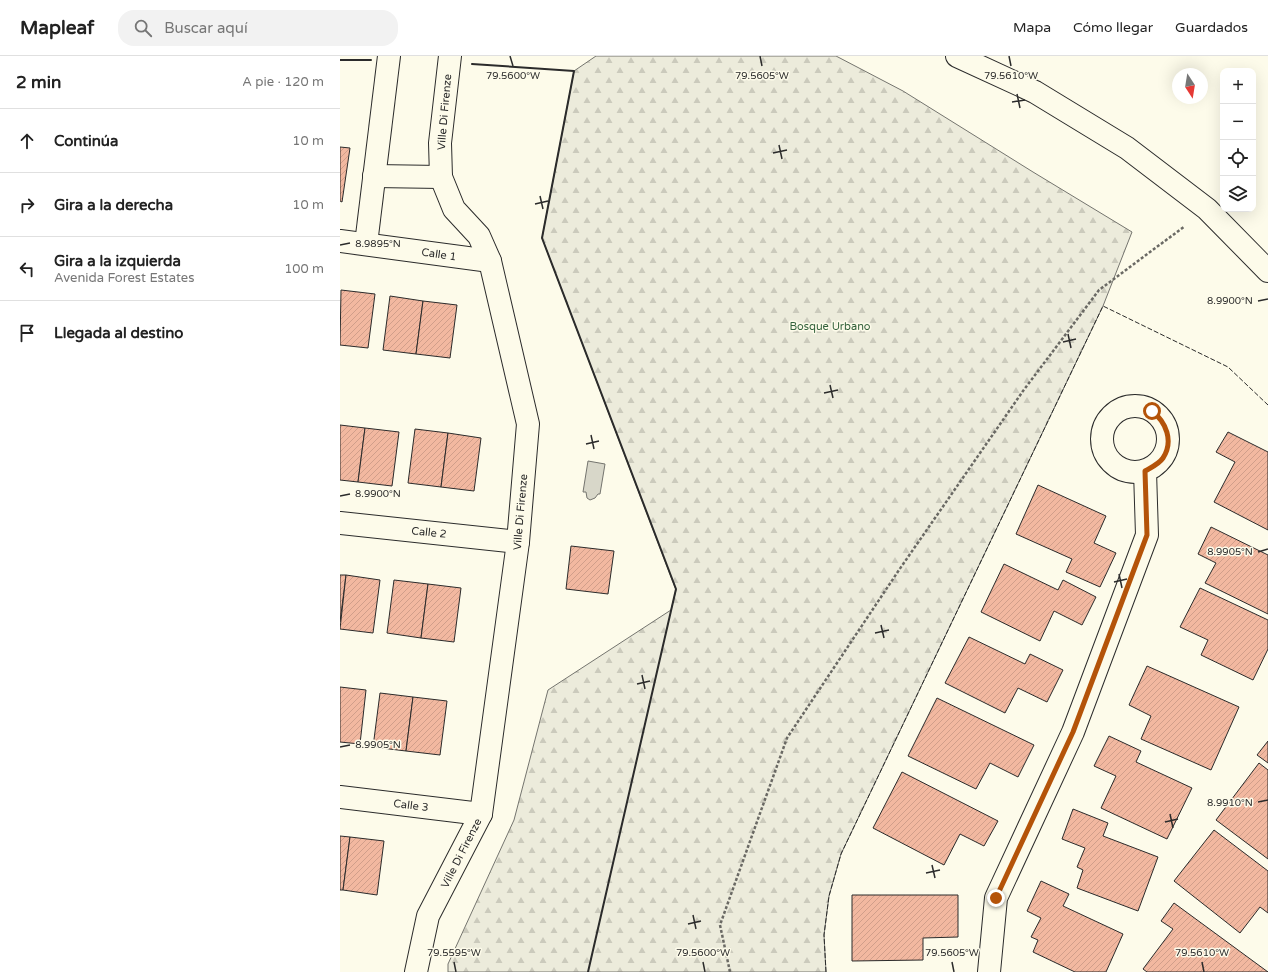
<!DOCTYPE html>
<html lang="es">
<head>
<meta charset="utf-8">
<style>
	:root { --surface:#fff; --page:#f2f2f2; --text:#222; --muted:#767676; --line:#e0e0e0 }
	body { margin:0; font-family:"Varela Round",sans-serif; background:var(--page); color:var(--text) }
	.controls { position:absolute; right:12px; top:12px; display:grid; overflow:hidden; border-radius:8px; box-shadow:0 4px 16px #0002 }
	.controls button { width:36px; height:36px; display:grid; place-items:center; padding:0; border:0; border-bottom:1px solid var(--line); background:var(--surface); color:var(--text); font:20px sans-serif }
	.compass { position:absolute; left:832px; top:12px; width:36px; height:36px; border-radius:50%; background:var(--surface); box-shadow:0 4px 16px #0002; rotate:168deg }
	.stop { position:absolute; width:12px; height:12px; margin:-9px; border:3px solid #b45309; border-radius:50%; background:#fff }
	.stop.end { background:#b45309; border-color:#fff; box-shadow:0 1px 4px #0008 }
	.list { margin:0; padding:0; list-style:none }
	h2 { display:flex; justify-content:space-between; align-items:center; height:52px; margin:0; padding:0 16px; font-size:17px }
	h2 small { font-size:13px; font-weight:400; color:var(--muted) }
	.list li { display:grid; grid-template-columns:26px 1fr auto; gap:12px; align-items:center; box-sizing:border-box; height:64px; padding:0 16px; border-top:1px solid var(--line) }
	.list b { display:block; font-size:15px; white-space:nowrap }
	.list p { margin:0; font-size:13px; white-space:nowrap; color:var(--muted) }
	.list em { font-size:13px; font-style:normal; color:var(--muted) }
	.icon { flex:none; width:22px; height:22px; fill:none; stroke:currentColor; stroke-width:2; stroke-linecap:round; stroke-linejoin:round }
	.map { position:relative; flex:none; width:928px; height:916px; overflow:hidden }
	header { display:flex; align-items:center; gap:24px; box-sizing:border-box; height:56px; padding:0 20px; background:var(--surface); border-bottom:1px solid var(--line) }
	header strong { font-size:19px }
	nav { display:flex; gap:22px; margin-inline-start:auto; font-size:14px }
	.search { width:280px; height:36px; background:var(--page); display:flex; align-items:center; gap:10px; box-sizing:border-box; padding:0 14px; border-radius:16px; color:var(--muted); font-size:15px }
	main { display:flex }
	aside { flex:1; background:var(--surface) }
	.map>svg:first-child { display:block }
	.forest { fill:url(#forest-firs); stroke:#74746e }
	.water { fill:#d8d7c9; stroke:#74746e }
	.building { fill:url(#building-hatch); stroke:#2b2b2b }
	.lines { fill:none; stroke-linecap:round; stroke-linejoin:round }
	.street-casing { stroke:#2b2b2b; stroke-width:24 }
	.path { stroke:#6a6964; stroke-width:2.5; stroke-dasharray:3 2; stroke-linecap:butt }
	.street { stroke:#fdfbea; stroke-width:22 }
	.fence { stroke:#2b2b2b; stroke-width:1; stroke-dasharray:5 2; stroke-linecap:butt }
	.wall { stroke:#2b2b2b; stroke-width:2 }
	.route { stroke:#b45309; stroke-width:5 }
	.ticks { fill:none; stroke:#2b2b2b; stroke-width:1.5 }
	.labels { text-anchor:middle; stroke-width:3; stroke-linejoin:round; paint-order:stroke }
	.street-label { font-size:11px; fill:#2b2b2b; stroke:#fdfbea }
	.park-label { font-size:11px; fill:#34623c; stroke:#fdfbea }
	.ticks-label { font-size:10px; text-anchor:middle; fill:#2b2b2b; stroke:#fdfbea; stroke-width:3; stroke-linejoin:round; paint-order:stroke }
</style>
</head>
<body>
<header>
<strong>Mapleaf</strong>
<div class="search"><svg class="icon" aria-label="search" viewBox="0 0 24 24"><circle cx="10" cy="10" r="6"/><path d="M15 15l6 6"/></svg>Buscar aquí</div>
<nav><a>Mapa</a><a>Cómo llegar</a><a>Guardados</a></nav>
</header>
<main>
<aside>
<h2>2 min<small>A pie · 120 m</small></h2>
<ul class="list">
<li><svg class="icon" aria-label="ahead" viewBox="0 0 24 24"><path d="M12 20V5M6 11l6-6 6 6"/></svg><div><b>Continúa</b></div><em>10 m</em></li>
<li><svg class="icon" aria-label="right" viewBox="0 0 24 24"><path d="M7 20v-9h11M14 6l5 5-5 5"/></svg><div><b>Gira a la derecha</b></div><em>10 m</em></li>
<li><svg class="icon" aria-label="left" viewBox="0 0 24 24"><path d="M17 20v-9H6M10 6l-5 5 5 5"/></svg><div><b>Gira a la izquierda</b><p>Avenida Forest Estates</p></div><em>100 m</em></li>
<li><svg class="icon" aria-label="arrive" viewBox="0 0 24 24"><path d="M6 21V4h12l-3 4 3 4H6"/></svg><div><b>Llegada al destino</b></div></li>
</ul>
</aside>
<div class="map">
<svg width="928" height="916" viewBox="0 0 928 916">
	<defs>
		<pattern id="forest-firs" width="22" height="20" patternUnits="userSpaceOnUse"><rect width="22" height="20" fill="#ecebdb"/><path d="M5 1l3.5 6h-7zM16 11l3.5 6h-7z" fill="#cbcabc"/></pattern>
		<pattern id="building-hatch" width="6" height="6" patternUnits="userSpaceOnUse"><rect width="6" height="6" fill="#f2b8a0"/><path d="M-1 1l2-2M0 6l6-6M5 7l2-2" fill="none" stroke="#d09e8a"/></pattern>
	</defs>
	<rect width="100%" height="100%" fill="#fdfbea"/>
	<!-- forest -->
	<path class="forest" d="M 256,0 L 496,0 L 563,35 L 693,116 L 792,176 L 763,250 L 501,798 L 489,840 L 484,879 L 486,916 L 108,916 L 108,908 L 174,764 L 208,634 L 331,554 L 336,534 L 202,182 L 234,15 Z"/>
	<!-- water -->
	<path class="water" d="M 248,405 L 265,408 L 260,438 L 258,438 L 255,442 L 250,444 L 247,442 L 246,436 L 243,436 Z"/>
	<!-- building -->
	<g class="building">
		<path d="M 0,91 L 10,92 L 2,146 L 0,145 Z"/>
		<path d="M 1,234 L 35,238 L 28,292 L 0,289 Z"/>
		<path d="M 50,240 L 83,245 L 76,298 L 43,294 Z"/>
		<path d="M 83,245 L 117,249 L 110,302 L 76,298 Z"/>
		<path d="M 0,369 L 25,372 L 18,426 L 0,424 Z"/>
		<path d="M 25,372 L 59,376 L 52,430 L 18,426 Z"/>
		<path d="M 75,373 L 108,377 L 101,431 L 68,427 Z"/>
		<path d="M 888,376 L 928,396 L 928,474 L 874,446 L 895,406 L 876,396 Z"/>
		<path d="M 108,377 L 141,382 L 134,435 L 101,431 Z"/>
		<path d="M 698,429 L 766,460 L 754,487 L 776,497 L 760,531 L 726,516 L 732,503 L 676,478 Z"/>
		<path d="M 871,471 L 928,499 L 928,558 L 865,527 L 876,507 L 858,498 Z"/>
		<path d="M 231,490 L 274,495 L 268,538 L 226,533 Z"/>
		<path d="M 664,508 L 718,534 L 723,524 L 756,541 L 742,569 L 714,555 L 700,585 L 641,556 Z"/>
		<path d="M 0,519 L 6,519 L 0,566 Z"/>
		<path d="M 6,519 L 40,524 L 33,577 L 0,573 Z"/>
		<path d="M 54,524 L 88,528 L 81,582 L 47,577 Z"/>
		<path d="M 88,528 L 121,532 L 114,586 L 81,582 Z"/>
		<path d="M 860,532 L 928,564 L 928,593 L 913,624 L 861,599 L 868,584 L 840,571 Z"/>
		<path d="M 629,581 L 685,608 L 690,598 L 723,614 L 707,646 L 678,632 L 665,657 L 605,627 Z"/>
		<path d="M 807,610 L 899,651 L 871,714 L 801,683 L 811,660 L 789,649 Z"/>
		<path d="M 0,631 L 26,634 L 20,688 L 0,686 Z"/>
		<path d="M 40,637 L 73,641 L 66,695 L 33,691 Z"/>
		<path d="M 73,641 L 107,645 L 100,699 L 66,695 Z"/>
		<path d="M 597,642 L 694,689 L 678,721 L 650,707 L 636,733 L 568,700 Z"/>
		<path d="M 769,680 L 801,695 L 796,706 L 852,732 L 827,783 L 761,752 L 776,720 L 754,710 Z"/>
		<path d="M 928,685 L 928,707 L 917,699 Z"/>
		<path d="M 919,707 L 928,714 L 928,803 L 876,764 Z"/>
		<path d="M 562,716 L 658,765 L 644,790 L 620,778 L 604,809 L 533,772 Z"/>
		<path d="M 733,753 L 768,767 L 763,780 L 818,801 L 798,855 L 737,832 L 743,814 L 737,811 L 745,792 L 722,783 Z"/>
		<path d="M 874,774 L 928,815 L 928,857 L 920,851 L 900,877 L 834,825 Z"/>
		<path d="M 0,780 L 10,781 L 3,834 L 0,834 Z"/>
		<path d="M 10,781 L 44,785 L 37,839 L 3,834 Z"/>
		<path d="M 701,825 L 729,838 L 723,850 L 783,878 L 766,916 L 735,916 L 693,896 L 698,884 L 691,881 L 701,862 L 687,855 Z"/>
		<path d="M 512,839 L 618,839 L 618,881 L 583,882 L 583,904 L 512,905 Z"/>
		<path d="M 834,847 L 928,916 L 807,916 L 803,913 L 833,873 L 821,865 Z"/>
	</g>
	<g class="lines">
		<!-- street casing -->
		<g class="street-casing">
			<g id="street">
				<path d="M 617,0 L 695,36 L 787,92 L 867,153 L 928,215"/>
				<path d="M 34,120 L 101,121"/>
				<path d="M 0,185 L 150,205"/>
				<path d="M 26,188 L 49,0"/>
				<circle cx="795" cy="383" r="33"/>
				<path d="M 0,467 L 178,486"/>
				<path d="M 0,741 L 141,758"/>
				<path d="M 76,916 L 88,860 L 141,758 L 178,486 L 188,368 L 150,205 L 139,180 L 114,153 L 101,121 L 100,87 L 110,0"/>
				<path d="M 649,916 L 656,842 L 733,676 L 807,479 L 805,415"/>
			</g>
		</g>
		<!-- path -->
		<path class="path" d="M 390,916 L 380,869 L 447,682 L 559,514 L 683,335 L 759,234 L 845,170"/>
		<!-- street -->
		<use href="#street" class="street"/>
		<!-- fence -->
		<path class="fence" d="M 486,916 L 484,879 L 489,840 L 501,798 L 763,250 L 888,311 L 928,349"/>
		<!-- wall -->
		<g class="wall">
			<path d="M 0,4 L 31,4"/>
			<path d="M 132,8 L 234,15 L 202,182 L 336,533 L 248,916"/>
		</g>
	</g>
	<g class="lines">
		<!-- route -->
		<path class="route" d="M 656,842 L 733,676 L 807,479 L 805,415 C 812,411 819,408 823,402 C 834,385 826,366 812,355"/>
	</g>
	<!-- ticks -->
	<path class="ticks" d="M 170,0 L 173,10M 420,0 L 422,10M 669,0 L 671,10M 677,38 L 680,52M 672,46 L 685,44M 439,89 L 442,103M 433,97 L 447,94M 200,140 L 203,153M 195,148 L 208,145M 0,189 L 10,187M 918,245 L 928,243M 728,278 L 731,292M 723,286 L 736,283M 490,329 L 493,342M 484,337 L 498,334M 251,379 L 254,393M 246,388 L 259,385M 0,440 L 10,438M 918,496 L 928,493M 779,518 L 782,532M 774,526 L 787,523M 541,569 L 544,582M 535,577 L 549,574M 302,619 L 305,633M 297,628 L 310,625M 0,691 L 10,689M 918,746 L 928,744M 830,758 L 833,772M 825,766 L 838,763M 592,809 L 595,822M 586,817 L 600,814M 353,859 L 356,873M 348,868 L 361,865M 114,906 L 116,916M 363,906 L 365,916M 612,906 L 614,916M 862,906 L 864,916"/>
	<g class="labels">
		<!-- street labels -->
		<g class="street-label">
			<text transform="translate(104 56) rotate(-85)" y="4">Ville Di Firenze</text>
			<text transform="translate(99 198) rotate(8)" y="4">Calle 1</text>
			<text transform="translate(180 456) rotate(-85)" y="4">Ville Di Firenze</text>
			<text transform="translate(89 476) rotate(6)" y="4">Calle 2</text>
			<text transform="translate(71 749) rotate(7)" y="4">Calle 3</text>
			<text transform="translate(121 797) rotate(-63)" y="4">Ville Di Firenze</text>
		</g>
		<!-- park labels -->
		<g class="park-label">
			<text x="490" y="274">Bosque Urbano</text>
		</g>
	</g>
	<g class="ticks-label">
		<text x="173" y="23">79.5600°W</text>
		<text x="422" y="23">79.5605°W</text>
		<text x="671" y="23">79.5610°W</text>
		<text x="38" y="191">8.9895°N</text>
		<text x="890" y="248">8.9900°N</text>
		<text x="38" y="441">8.9900°N</text>
		<text x="890" y="499">8.9905°N</text>
		<text x="38" y="692">8.9905°N</text>
		<text x="890" y="750">8.9910°N</text>
		<text x="114" y="900">79.5595°W</text>
		<text x="363" y="900">79.5600°W</text>
		<text x="612" y="900">79.5605°W</text>
		<text x="862" y="900">79.5610°W</text>
	</g>
</svg>
<div class="controls">
<button>+</button>
<button>−</button>
<button><svg class="icon" aria-label="locate" viewBox="0 0 24 24"><circle cx="12" cy="12" r="6"/><path d="M12 2v4M12 18v4M2 12h4M18 12h4"/></svg></button>
<button><svg class="icon" aria-label="layers" viewBox="0 0 24 24"><path d="M12 4l9 5-9 5-9-5zM3 14l9 5 9-5"/></svg></button>
</div>
<svg class="compass" viewBox="-18 -18 36 36"><path d="M0-13l5 13h-10z" fill="#e53935"/><path d="M0 13l5-13h-10z" fill="#767676"/></svg>
<div class="stop" style="left:812px;top:355px"></div>
<div class="stop end" style="left:656px;top:842px"></div>
</div>
</main>
</body>
</html>
